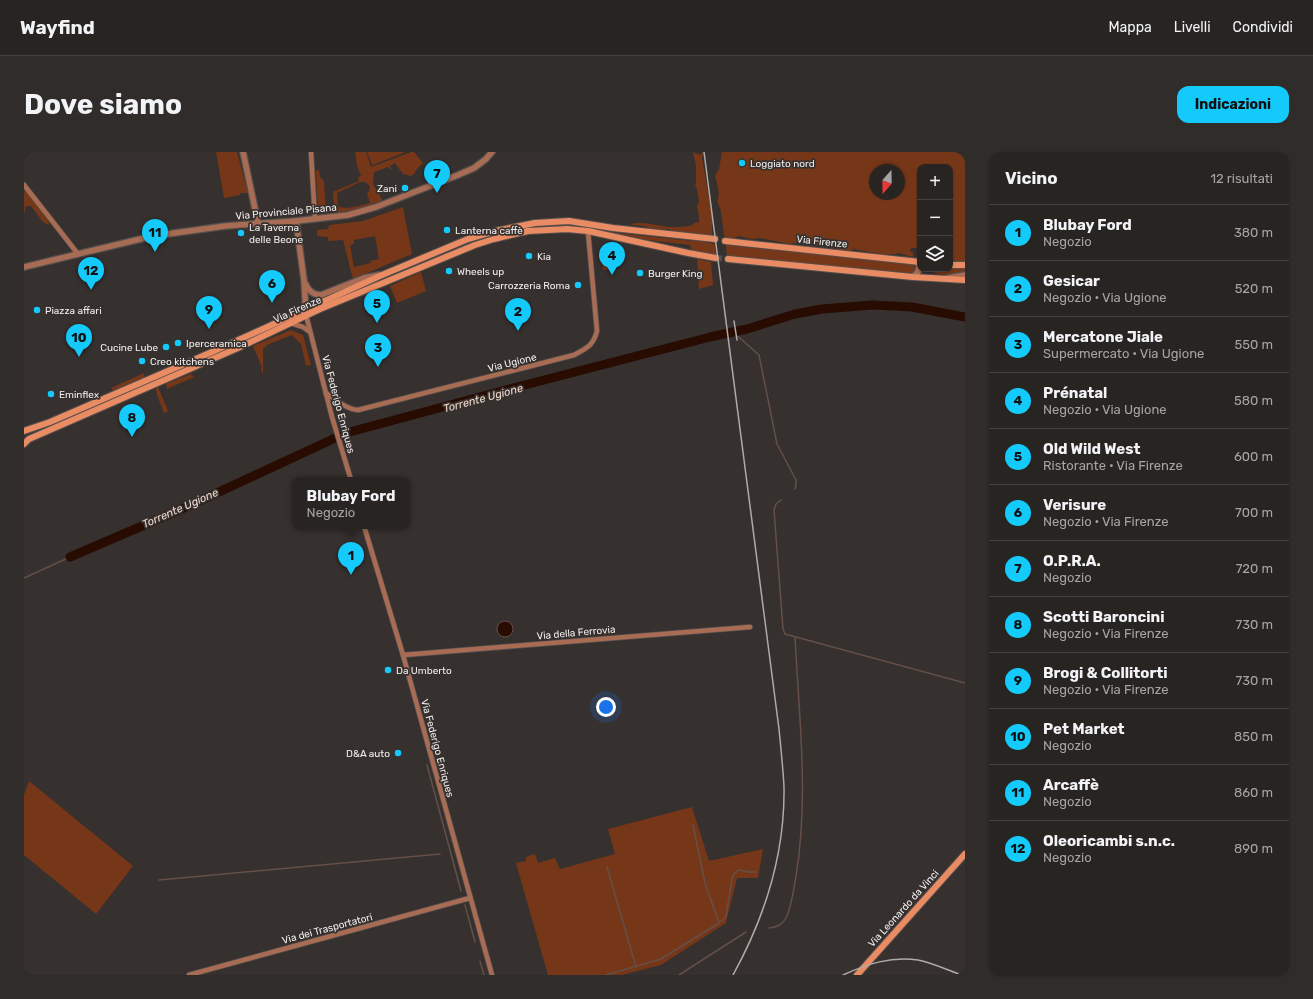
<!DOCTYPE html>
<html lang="it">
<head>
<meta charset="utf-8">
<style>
	:root { --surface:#282422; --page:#302c2a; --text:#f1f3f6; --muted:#a5a4a5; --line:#444140; --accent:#13cafb }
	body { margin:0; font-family:Rubik,sans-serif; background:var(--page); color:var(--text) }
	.controls { position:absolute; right:12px; top:12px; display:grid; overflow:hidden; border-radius:8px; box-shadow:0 1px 3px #0004 }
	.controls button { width:36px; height:36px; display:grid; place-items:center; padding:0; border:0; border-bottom:1px solid var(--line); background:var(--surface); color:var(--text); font:20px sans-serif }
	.compass { position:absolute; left:845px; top:12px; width:36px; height:36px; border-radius:50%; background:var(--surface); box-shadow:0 1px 3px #0004; rotate:200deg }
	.you { position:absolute; left:582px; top:555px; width:14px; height:14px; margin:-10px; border:3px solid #fff; border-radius:50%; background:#1a73e8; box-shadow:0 0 0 6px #1a73e833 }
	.badge { display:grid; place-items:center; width:26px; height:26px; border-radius:50%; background:var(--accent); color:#111; font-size:13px; font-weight:700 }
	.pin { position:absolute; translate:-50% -33px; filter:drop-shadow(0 1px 2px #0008) }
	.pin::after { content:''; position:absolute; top:21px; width:14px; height:12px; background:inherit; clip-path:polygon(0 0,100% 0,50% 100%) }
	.popup { position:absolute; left:268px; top:325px; width:118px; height:52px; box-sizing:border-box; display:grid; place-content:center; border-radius:8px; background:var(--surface); filter:drop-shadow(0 1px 3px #0005); font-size:13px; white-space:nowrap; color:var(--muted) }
	.popup b { font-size:15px; color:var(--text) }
	.popup::after { content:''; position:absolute; left:50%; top:100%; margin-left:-8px; border:8px solid transparent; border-top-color:var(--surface) }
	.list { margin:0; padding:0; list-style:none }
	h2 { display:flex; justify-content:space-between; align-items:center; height:52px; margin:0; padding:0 16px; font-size:17px }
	h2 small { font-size:13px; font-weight:400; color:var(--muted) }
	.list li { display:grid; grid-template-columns:26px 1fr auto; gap:12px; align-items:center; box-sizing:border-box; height:56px; padding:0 16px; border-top:1px solid var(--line) }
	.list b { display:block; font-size:15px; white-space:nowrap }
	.list p { margin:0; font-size:13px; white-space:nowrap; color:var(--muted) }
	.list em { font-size:13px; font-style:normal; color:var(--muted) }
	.icon { flex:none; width:22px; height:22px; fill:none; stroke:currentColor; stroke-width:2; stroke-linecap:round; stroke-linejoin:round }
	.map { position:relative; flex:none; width:941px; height:823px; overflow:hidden; border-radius:12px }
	header { display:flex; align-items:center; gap:24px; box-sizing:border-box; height:56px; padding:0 20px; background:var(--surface); border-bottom:1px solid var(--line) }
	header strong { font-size:19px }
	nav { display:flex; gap:22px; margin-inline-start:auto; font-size:14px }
	.intro { display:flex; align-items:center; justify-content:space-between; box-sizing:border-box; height:96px; padding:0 24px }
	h1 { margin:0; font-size:28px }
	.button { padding:10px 18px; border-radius:12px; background:var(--accent); color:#111; font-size:14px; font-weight:700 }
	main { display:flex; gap:24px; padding:0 24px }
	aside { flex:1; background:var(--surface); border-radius:12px; box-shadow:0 1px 3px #0004 }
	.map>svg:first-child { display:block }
	.green { fill:#763618; fill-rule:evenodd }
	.water { fill:#280c02; stroke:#645048 }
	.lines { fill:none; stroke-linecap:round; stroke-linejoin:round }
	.stream { stroke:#645048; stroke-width:1.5 }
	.river { stroke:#280c02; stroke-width:9 }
	.secondary-tunnel { stroke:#524c4b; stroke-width:6; stroke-dasharray:6 3; stroke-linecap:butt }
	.minor-casing { stroke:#544e4d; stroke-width:6 }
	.tertiary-casing { stroke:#544e4d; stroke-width:8 }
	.secondary-casing { stroke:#544e4d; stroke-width:8 }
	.minor { stroke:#a76c53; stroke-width:4.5 }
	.tertiary { stroke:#a76c53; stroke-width:5.5 }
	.secondary { stroke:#e98b63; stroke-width:6 }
	.rail { stroke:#afaba9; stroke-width:1.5 }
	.poi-dot { fill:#13cafb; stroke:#36302e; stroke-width:1.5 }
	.labels { text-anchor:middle; stroke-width:3.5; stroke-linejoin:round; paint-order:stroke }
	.poi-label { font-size:10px; fill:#f1eeed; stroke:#36302e; text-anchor:start }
	.street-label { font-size:10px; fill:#f1eeed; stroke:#36302e }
	.water-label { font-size:11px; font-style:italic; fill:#f2d9ce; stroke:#36302e }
</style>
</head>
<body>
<header>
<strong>Wayfind</strong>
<nav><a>Mappa</a><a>Livelli</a><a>Condividi</a></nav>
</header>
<div class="intro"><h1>Dove siamo</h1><a class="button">Indicazioni</a></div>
<main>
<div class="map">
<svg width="941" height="823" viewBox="0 0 941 823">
	<rect width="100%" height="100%" fill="#36302e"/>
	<!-- green -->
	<g class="green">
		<path d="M 192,0 L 213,0 L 224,41 L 216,41 L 216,43 L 200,46 Z"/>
		<path d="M 331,0 L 342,0 L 347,15 L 387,0 L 390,0 L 399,11 L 392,18 L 391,21 L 387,24 L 379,22 L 371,11 L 366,14 L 368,17 L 366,17 L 364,15 L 350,20 L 349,32 L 359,49 L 347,52 L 347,54 L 332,58 L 308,61 L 307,57 L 310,56 L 309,40 L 335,29 L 334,25 L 337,24 L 333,14 ZM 336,30 L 341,30 L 346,34 L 345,39 L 343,42 L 346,51 C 336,53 323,59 314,54 L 313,41 Z"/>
		<path d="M 343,0 L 382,0 L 348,13 Z"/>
		<path d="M 669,0 L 676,3 L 680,0 L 678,5 L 688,63 L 688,83 L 686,84 L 680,82 L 677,84 L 670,81 L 666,83 L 662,80 L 653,80 L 643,77 L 629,77 L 620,74 L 608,73 L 607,72 C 620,69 633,74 645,75 C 647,75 662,75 664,74 C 668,74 670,70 675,70 L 675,64 L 673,54 L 675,49 L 673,37 L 671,33 L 672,31 L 672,14 Z"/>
		<path d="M 698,0 L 941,0 L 941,111 L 926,108 L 926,15 L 896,15 L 896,96 L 887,96 L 886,99 L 890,102 L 888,105 L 875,101 C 868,105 839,99 830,97 C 817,104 809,92 798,92 C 796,92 794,93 792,94 C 785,90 773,90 766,92 L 735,86 L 728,87 L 715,84 L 711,86 L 702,86 L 700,83 L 697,59 L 693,49 C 697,42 693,32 691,24 L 695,17 ZM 851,18 L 875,18 L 875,42 L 851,42 Z"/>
		<path d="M 295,18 L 296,25 L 300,29 L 302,60 L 299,62 L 294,60 L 292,19 Z"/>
		<path d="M 0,39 L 5,41 L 12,53 L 25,70 L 25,73 L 19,70 L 7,54 L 2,54 L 0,62 Z"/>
		<path d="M 379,55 L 388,102 L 329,127 L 319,88 L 304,89 L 304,85 L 293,84 L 293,78 L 304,77 L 305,73 L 339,69 ZM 351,84 L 355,107 L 346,109 L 347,111 L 330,115 L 326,93 L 330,92 L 330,88 Z"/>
		<path d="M 584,80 L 668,89 L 670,88 L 691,92 L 692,104 L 668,100 L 666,93 L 615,87 Z"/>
		<path d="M 702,93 L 887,112 L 890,114 L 891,118 L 890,120 L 885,122 L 703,104 Z"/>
		<path d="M 582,107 L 589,107 L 590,117 L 589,118 L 579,118 L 578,111 Z"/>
		<path d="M 673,107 L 687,110 L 689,133 L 675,137 Z"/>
		<path d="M 926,115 L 941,116 L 941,121 L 919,124 L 902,117 L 926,117 Z"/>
		<path d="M 397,120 L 402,139 L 373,151 L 366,134 Z"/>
		<path d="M 267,178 L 279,183 L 287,213 L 282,214 L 277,192 L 268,183 L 245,192 L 239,197 L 239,223 L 237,216 L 238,215 L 229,194 Z"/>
		<path d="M 120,221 L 120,225 L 90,239 L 87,236 Z"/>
		<path d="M 167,222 L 170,225 L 143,237 L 142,232 Z"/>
		<path d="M 134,235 L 144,259 L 140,261 L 133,243 L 132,236 Z"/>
		<path d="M 5,629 L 109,714 L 72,762 L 0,703 L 0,643 Z"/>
		<path d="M 668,655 L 685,709 L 739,697 L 734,726 L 713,726 L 702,771 L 637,813 L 598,823 L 524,823 L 492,711 L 502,709 L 502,705 L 511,702 L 514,711 L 531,706 L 536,717 L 591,702 L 584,677 Z"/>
	</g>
	<!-- water -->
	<circle class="water" cx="481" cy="477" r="8"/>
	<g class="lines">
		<!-- stream -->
		<g class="stream">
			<path d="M 709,180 L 735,203 L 753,292 L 772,328 L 772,333 L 771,337"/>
			<path d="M 757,348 L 752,352 L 750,358 L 759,477 L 761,482 L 941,531"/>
			<path d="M 0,426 L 46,405"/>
			<path d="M 403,613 L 437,739"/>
			<path d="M 669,673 L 681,731 L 695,771"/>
			<path d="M 583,715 L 612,815"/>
			<path d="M 135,728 L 416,702"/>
			<path d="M 441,753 L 451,790"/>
			<path d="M 745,776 C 752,776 759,772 762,766 C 767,756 770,736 772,724 C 785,646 775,564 771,485"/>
			<path d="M 456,809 L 460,823"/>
			<path d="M 582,823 L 637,807 L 695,771 L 701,766 L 702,764 L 708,726 L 710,722 L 715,718 L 724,720 L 732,720"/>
			<path d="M 655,823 L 722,780"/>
		</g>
		<!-- river -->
		<path class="river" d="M 46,405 L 169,352 L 322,281 L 497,234 L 686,185 L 723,177 L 771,162 L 798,157 L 849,153 L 888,155 L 941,165"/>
		<!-- secondary-tunnel -->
		<path class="secondary-tunnel" d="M 692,106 L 704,107"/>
		<!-- minor casing -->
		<g class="minor-casing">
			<g id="minor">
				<path d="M 287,0 L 291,67"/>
				<path d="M 0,33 L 54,102"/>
				<path d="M 282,163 L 308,265 L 327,328"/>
				<path d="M 266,171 L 279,175 L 286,180"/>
				<path d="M 302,241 C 312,248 322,257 334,258 L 550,203 C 563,196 569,194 573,179 L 564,79"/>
				<path d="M 340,374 L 379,503 L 468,823"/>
				<path d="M 379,503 L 726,475"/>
				<path d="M 165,823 L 446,746"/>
			</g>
		</g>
		<!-- tertiary casing -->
		<g class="tertiary-casing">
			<g id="tertiary">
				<path d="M 219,0 L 234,71"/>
				<path d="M 272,69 L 280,128 L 282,162"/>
				<path d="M 0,115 L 129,84 L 201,74 L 272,69 L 324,63 L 352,55 L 434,23 L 450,16 L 462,7 L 468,0"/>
				<path d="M 889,125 L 894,120 L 895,114 L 893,110"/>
				<path d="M 924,126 L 941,123"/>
				<path d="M 281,131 C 284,138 289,143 297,143 L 340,126 L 355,123"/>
			</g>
		</g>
		<!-- secondary casing -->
		<g class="secondary-casing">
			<g id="secondary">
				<path d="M 701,89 L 896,110"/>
				<path d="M 704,107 L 889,125 L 941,128"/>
				<path d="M 926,113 L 941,113"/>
				<path d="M 0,279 L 26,270 L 188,200 L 358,123 L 444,87 L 471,79 L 511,71 L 545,69 L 589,76 L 691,87"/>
				<path d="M 0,292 L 5,287 L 216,195 L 296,157 L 451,93 L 470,87 L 504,79 L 543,77 L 564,79 L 664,101 L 692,106"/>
				<path d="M 833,823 L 941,702"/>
			</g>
		</g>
		<!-- minor -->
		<use href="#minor" class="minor"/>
		<!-- tertiary -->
		<use href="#tertiary" class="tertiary"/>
		<!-- secondary -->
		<use href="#secondary" class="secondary"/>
		<!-- rail -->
		<g class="rail">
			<path d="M 680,0 L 755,577 C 757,597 759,616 760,635 C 761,702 741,765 709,823"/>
			<path d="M 710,169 L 713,188"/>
			<path d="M 819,823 C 843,812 867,804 894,808 C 909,811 923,818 938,823"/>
		</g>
	</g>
	<!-- markers -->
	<g class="poi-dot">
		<circle cx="718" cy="11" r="4"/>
		<circle cx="381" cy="36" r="4"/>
		<circle cx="423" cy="78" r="4"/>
		<circle cx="217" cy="81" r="4"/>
		<circle cx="505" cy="104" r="4"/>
		<circle cx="425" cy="119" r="4"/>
		<circle cx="616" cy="121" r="4"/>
		<circle cx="554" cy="133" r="4"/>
		<circle cx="13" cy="158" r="4"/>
		<circle cx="154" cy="191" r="4"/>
		<circle cx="142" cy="195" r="4"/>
		<circle cx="118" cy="209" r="4"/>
		<circle cx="27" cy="242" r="4"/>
		<circle cx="364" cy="518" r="4"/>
		<circle cx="374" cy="601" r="4"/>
	</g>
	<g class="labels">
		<!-- poi labels -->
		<g class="poi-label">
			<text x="726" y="15">Loggiato nord</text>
			<text x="373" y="40" text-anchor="end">Zani</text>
			<text x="225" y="79">La Taverna<tspan x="225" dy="12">delle Beone</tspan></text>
			<text x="431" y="82">Lanterna caffè</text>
			<text x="513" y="108">Kia</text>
			<text x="433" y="123">Wheels up</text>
			<text x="624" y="125">Burger King</text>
			<text x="546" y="137" text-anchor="end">Carrozzeria Roma</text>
			<text x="21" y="162">Piazza affari</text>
			<text x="162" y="195">Iperceramica</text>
			<text x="134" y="199" text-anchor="end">Cucine Lube</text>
			<text x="126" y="213">Creo kitchens</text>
			<text x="35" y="246">Eminflex</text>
			<text x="372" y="522">Da Umberto</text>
			<text x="366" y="605" text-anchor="end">D&amp;A auto</text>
		</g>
		<!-- street labels -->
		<g class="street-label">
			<text transform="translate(262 59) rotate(-5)" y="4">Via Provinciale Pisana</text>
			<text transform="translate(798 89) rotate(6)" y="4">Via Firenze</text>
			<text transform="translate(273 157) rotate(-24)" y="4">Via Firenze</text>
			<text transform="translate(488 210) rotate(-14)" y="4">Via Ugione</text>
			<text transform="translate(315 252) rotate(75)" y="4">Via Federigo Enriques</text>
			<text transform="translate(552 480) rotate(-5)" y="4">Via della Ferrovia</text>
			<text transform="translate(414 596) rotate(75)" y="4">Via Federigo Enriques</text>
			<text transform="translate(879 756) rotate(-48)" y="4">Via Leonardo da Vinci</text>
			<text transform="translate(303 776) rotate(-15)" y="4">Via dei Trasportatori</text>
		</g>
		<!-- water labels -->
		<g class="water-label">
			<text transform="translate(459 246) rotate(-15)" y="4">Torrente Ugione</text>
			<text transform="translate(156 356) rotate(-24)" y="4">Torrente Ugione</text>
		</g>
	</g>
</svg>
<div class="controls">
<button>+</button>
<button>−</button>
<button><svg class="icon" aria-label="layers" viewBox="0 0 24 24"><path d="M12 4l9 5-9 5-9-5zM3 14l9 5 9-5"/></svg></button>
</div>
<svg class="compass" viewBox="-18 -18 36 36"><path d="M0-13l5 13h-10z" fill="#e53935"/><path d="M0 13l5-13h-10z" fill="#a5a4a5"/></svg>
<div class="you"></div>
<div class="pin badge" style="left:327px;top:423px">1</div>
<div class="popup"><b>Blubay Ford</b>Negozio</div>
<div class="pin badge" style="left:494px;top:179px">2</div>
<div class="pin badge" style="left:354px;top:215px">3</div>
<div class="pin badge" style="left:588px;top:123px">4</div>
<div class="pin badge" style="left:353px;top:171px">5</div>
<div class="pin badge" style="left:248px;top:151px">6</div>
<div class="pin badge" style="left:413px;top:41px">7</div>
<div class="pin badge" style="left:108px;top:285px">8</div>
<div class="pin badge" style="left:185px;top:177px">9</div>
<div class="pin badge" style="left:55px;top:205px">10</div>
<div class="pin badge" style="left:131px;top:100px">11</div>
<div class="pin badge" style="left:67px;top:138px">12</div>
</div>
<aside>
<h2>Vicino<small>12 risultati</small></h2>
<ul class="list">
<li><span class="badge">1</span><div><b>Blubay Ford</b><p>Negozio</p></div><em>380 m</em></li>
<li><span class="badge">2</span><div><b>Gesicar</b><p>Negozio · Via Ugione</p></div><em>520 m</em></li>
<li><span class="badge">3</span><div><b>Mercatone Jiale</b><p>Supermercato · Via Ugione</p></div><em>550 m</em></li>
<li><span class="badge">4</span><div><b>Prénatal</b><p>Negozio · Via Ugione</p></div><em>580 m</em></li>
<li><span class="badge">5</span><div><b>Old Wild West</b><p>Ristorante · Via Firenze</p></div><em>600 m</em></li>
<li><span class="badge">6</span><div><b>Verisure</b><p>Negozio · Via Firenze</p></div><em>700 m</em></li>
<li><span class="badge">7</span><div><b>O.P.R.A.</b><p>Negozio</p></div><em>720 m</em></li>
<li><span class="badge">8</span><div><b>Scotti Baroncini</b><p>Negozio · Via Firenze</p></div><em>730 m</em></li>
<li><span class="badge">9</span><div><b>Brogi &amp; Collitorti</b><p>Negozio · Via Firenze</p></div><em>730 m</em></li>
<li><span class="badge">10</span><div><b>Pet Market</b><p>Negozio</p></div><em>850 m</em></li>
<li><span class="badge">11</span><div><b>Arcaffè</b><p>Negozio</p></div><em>860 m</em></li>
<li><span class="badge">12</span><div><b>Oleoricambi s.n.c.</b><p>Negozio</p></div><em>890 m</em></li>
</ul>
</aside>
</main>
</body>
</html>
